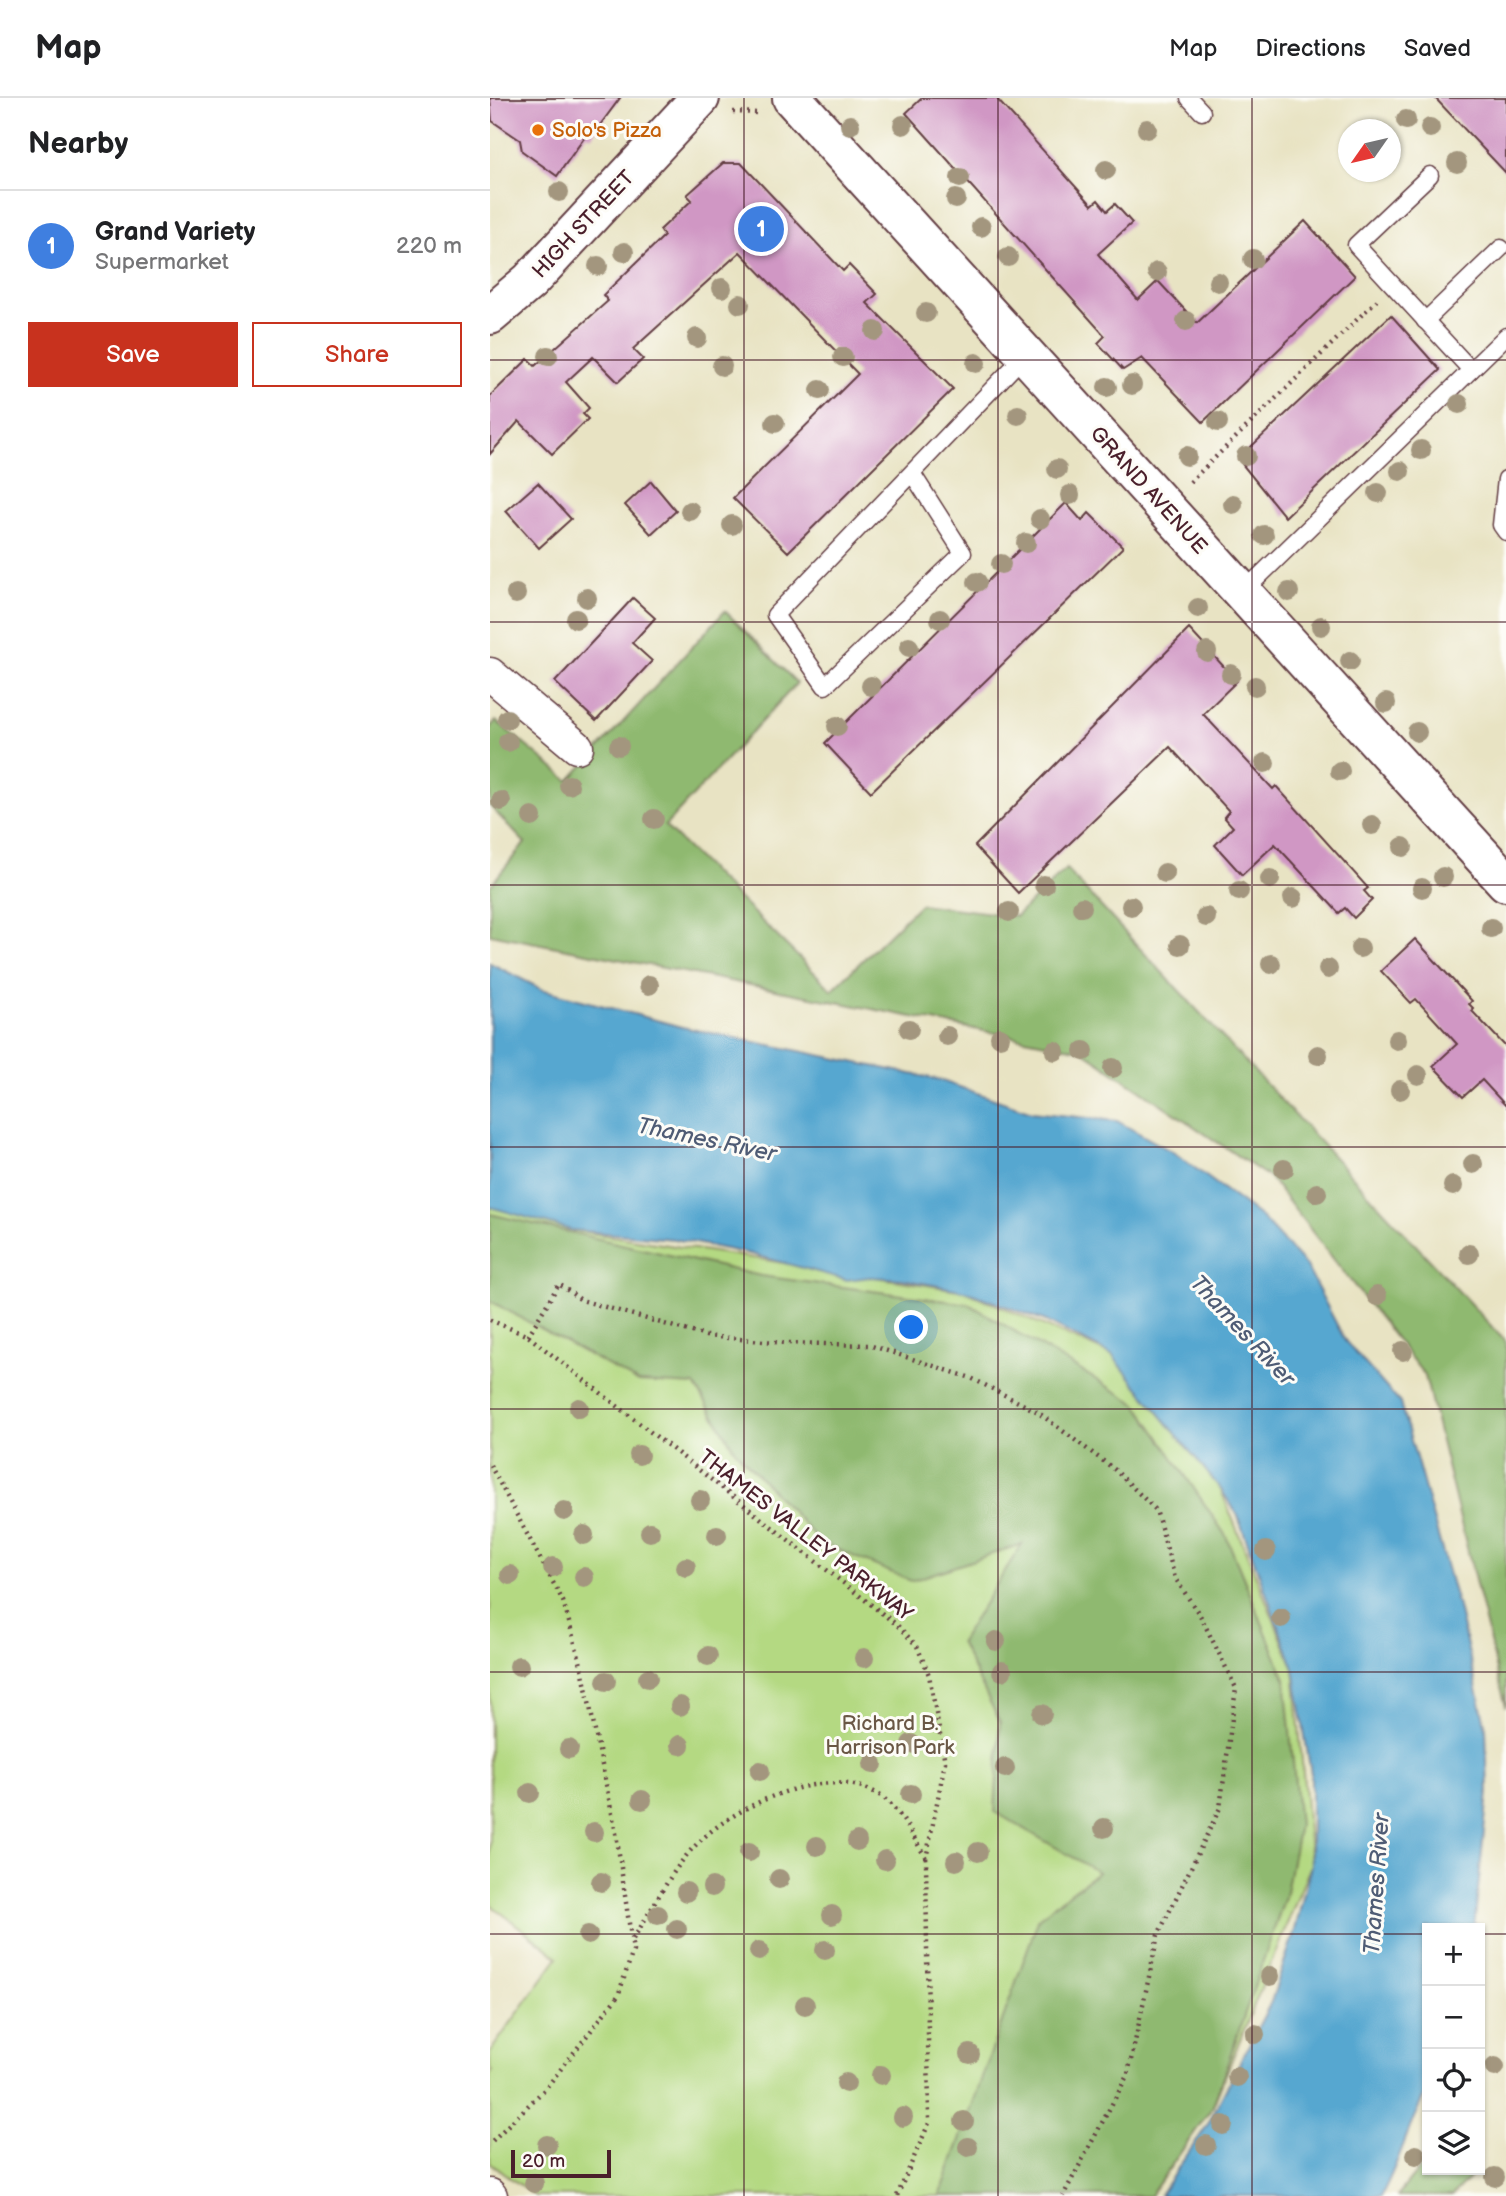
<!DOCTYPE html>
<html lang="en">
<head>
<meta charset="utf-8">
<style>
	:root { --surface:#fff; --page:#f2f2f2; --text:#202124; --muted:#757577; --line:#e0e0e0; --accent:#c8321e }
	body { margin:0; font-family:"Balsamiq Sans",sans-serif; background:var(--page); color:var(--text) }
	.controls { position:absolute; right:21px; bottom:21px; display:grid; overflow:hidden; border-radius:0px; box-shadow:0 2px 5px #0004 }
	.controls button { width:63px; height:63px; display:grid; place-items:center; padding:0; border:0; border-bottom:2px solid var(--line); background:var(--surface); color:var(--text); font:35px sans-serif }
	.compass { position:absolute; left:848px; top:21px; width:63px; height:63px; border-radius:50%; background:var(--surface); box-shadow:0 2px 5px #0004; rotate:236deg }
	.scale { position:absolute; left:21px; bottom:18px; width:100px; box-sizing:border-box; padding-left:7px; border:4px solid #4a1f2b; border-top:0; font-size:19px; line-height:24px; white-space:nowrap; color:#4a1f2b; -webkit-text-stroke:5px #fdfcf7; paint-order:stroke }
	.you { position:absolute; left:422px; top:1230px; width:24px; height:24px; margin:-18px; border:5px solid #fff; border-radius:50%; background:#1a73e8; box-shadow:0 0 0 10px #1a73e833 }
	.badge { display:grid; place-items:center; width:46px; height:46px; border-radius:50%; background:var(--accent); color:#fff; font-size:23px; font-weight:700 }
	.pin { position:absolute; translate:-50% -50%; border:4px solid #fff; box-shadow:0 2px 7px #0006 }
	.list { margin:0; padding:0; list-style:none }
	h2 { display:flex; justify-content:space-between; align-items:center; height:91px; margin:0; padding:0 28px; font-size:30px }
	h2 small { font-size:23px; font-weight:400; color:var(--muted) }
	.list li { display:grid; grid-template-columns:46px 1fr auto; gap:21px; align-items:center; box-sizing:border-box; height:112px; padding:0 28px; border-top:2px solid var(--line) }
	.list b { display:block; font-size:26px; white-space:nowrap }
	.list p { margin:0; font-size:23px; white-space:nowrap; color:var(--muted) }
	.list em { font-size:23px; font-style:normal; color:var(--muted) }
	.actions { display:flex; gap:14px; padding:21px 28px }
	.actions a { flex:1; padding:16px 0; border:2px solid var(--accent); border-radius:0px; text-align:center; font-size:24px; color:var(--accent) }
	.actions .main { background:var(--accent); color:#fff }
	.icon { flex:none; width:38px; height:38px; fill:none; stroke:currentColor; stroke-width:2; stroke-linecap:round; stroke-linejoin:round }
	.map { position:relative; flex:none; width:1016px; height:2098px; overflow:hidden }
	header { display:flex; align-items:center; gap:42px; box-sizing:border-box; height:98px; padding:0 35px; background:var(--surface); border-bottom:2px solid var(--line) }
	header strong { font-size:33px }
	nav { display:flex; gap:38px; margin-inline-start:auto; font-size:24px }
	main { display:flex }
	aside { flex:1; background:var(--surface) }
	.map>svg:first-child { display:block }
	.green { fill:#b4d982; stroke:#7f7c56; stroke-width:2 }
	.forest { fill:#8fb970; stroke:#6c6c4e; stroke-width:2 }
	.water { fill:#56a7d0; stroke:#50637e; stroke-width:2 }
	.building { fill:#d097c4 }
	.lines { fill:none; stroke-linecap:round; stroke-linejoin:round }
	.lane-casing { stroke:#623c42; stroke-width:19 }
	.street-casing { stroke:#623c42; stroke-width:35 }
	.secondary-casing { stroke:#623c42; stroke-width:42 }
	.path { stroke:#623c42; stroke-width:4.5; stroke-dasharray:2 5; stroke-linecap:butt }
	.lane { stroke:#fff; stroke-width:16 }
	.street { stroke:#fff; stroke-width:32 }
	.secondary { stroke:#fff; stroke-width:38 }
	.tree { fill:#a3967e }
	.grid { fill:none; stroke:#4a1f2b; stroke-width:2; stroke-opacity:0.55 }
	.food-dot { fill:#e8710a; stroke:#fdfcf7; stroke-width:2.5 }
	.labels { text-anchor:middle; stroke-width:6; stroke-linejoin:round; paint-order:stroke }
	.food-label { font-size:21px; fill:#c56008; stroke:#fdfcf7; text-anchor:start }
	.street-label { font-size:21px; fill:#4a1f2b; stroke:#fdfcf7 }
	.park-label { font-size:21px; fill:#6a5745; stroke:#fdfcf7 }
	.water-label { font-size:23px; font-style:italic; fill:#4f5c75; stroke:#fdfcf7 }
</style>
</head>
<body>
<header>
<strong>Map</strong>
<nav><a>Map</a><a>Directions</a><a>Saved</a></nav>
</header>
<main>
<aside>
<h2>Nearby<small></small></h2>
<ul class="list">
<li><span class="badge" style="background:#3f7fe0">1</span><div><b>Grand Variety</b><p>Supermarket</p></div><em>220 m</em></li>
</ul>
<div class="actions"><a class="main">Save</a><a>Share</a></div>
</aside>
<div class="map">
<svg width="1016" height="2098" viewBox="0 0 1016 2098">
	<rect width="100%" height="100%" fill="#fdfcf7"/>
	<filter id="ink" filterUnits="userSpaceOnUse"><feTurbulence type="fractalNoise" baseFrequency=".0143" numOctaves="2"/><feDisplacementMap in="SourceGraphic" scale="14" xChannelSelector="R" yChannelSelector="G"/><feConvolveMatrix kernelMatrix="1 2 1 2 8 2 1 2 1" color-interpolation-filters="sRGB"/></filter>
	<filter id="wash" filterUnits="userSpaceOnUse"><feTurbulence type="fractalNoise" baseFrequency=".00686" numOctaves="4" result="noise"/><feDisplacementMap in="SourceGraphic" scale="28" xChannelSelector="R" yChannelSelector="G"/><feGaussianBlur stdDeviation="1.57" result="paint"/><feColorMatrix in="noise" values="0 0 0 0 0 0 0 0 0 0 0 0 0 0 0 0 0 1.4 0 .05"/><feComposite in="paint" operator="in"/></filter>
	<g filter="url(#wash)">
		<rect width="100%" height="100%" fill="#e8e3c3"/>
		<!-- green -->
		<path class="green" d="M 0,1108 L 81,1132 L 475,1193 L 622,1257 L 730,1390 L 804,1571 L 821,1767 L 723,2008 L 660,2098 L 45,2098 L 0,2065 L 0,1977 L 3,1973 L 0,1970 L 0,1954 L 68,1859 L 0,1806 Z"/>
		<!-- forest -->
		<g class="forest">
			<path d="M 235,513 L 307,585 L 175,728 L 342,892 L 430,806 L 526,818 L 576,771 L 1016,1244 L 1016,1609 L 935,1278 L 780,1080 L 591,952 L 0,836 L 0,788 L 35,745 L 0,708 L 0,629 L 6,623 L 79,683 Z"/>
			<path d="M 0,1116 L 271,1178 L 479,1206 L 647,1306 L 736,1438 L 795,1580 L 809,1727 L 795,1799 L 723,2008 L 660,2098 L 450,2098 L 549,1819 L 608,1774 L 505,1714 L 510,1624 L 470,1544 L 532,1446 L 421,1483 L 330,1444 L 245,1352 L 205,1287 L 148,1284 L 0,1203 Z"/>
			<path d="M 937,2061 L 937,2072 L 986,2073 L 962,2098 L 907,2098 Z"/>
		</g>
		<!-- water -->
		<path class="water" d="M 0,865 L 51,891 L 192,929 L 446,981 L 542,1014 L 627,1023 L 686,1056 L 771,1119 L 816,1168 L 856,1244 L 910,1305 L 925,1356 L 968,1509 L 996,1630 L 998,1695 L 984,1830 L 937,1830 L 937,1993 C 918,2026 910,2064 891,2098 L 669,2098 L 718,2026 L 781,1904 L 805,1832 L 821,1767 L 821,1676 L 804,1571 L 747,1416 L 730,1390 L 622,1257 L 556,1223 L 475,1193 L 412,1181 L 380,1179 L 357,1182 L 261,1156 L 184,1141 L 81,1132 L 0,1109 Z"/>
		<g id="blocks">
			<!-- building -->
			<g class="building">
				<path d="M 0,0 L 130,0 L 101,39 L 97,36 L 67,78 L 32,53 L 30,42 L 2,23 Z"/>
				<path d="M 432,0 L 506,0 L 602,107 L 608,102 L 617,113 L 625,106 L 642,125 L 608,156 L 648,202 L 668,183 L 707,225 L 815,123 L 865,178 L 713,324 L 652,260 L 633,272 L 608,245 L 615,238 L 416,15 Z"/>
				<path d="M 945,0 L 1016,0 L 1016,75 Z"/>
				<path d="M 233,65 L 251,65 L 353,173 L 359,167 L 387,196 L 377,205 L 463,291 L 298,454 L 243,400 L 368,276 L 250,154 L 143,251 L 153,261 L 128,284 L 103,259 L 76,284 L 99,310 L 93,316 L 98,321 L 62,356 L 29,323 L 0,356 L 0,298 L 38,261 L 45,268 L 118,203 L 113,197 L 174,138 L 170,132 L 202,102 L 197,97 Z"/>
				<path d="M 901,217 L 950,272 L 795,419 L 748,361 Z"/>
				<path d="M 161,383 L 186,413 L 161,436 L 135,407 Z"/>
				<path d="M 48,385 L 81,421 L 49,450 L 16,413 Z"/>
				<path d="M 576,405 L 592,423 L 599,415 L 633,449 L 381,694 L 335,645 Z"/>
				<path d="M 143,500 L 165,520 L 142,545 L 162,563 L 106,623 L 65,584 Z"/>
				<path d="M 699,531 L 747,583 L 713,616 L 783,691 L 786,688 L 878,790 L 874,793 L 882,802 L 864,820 L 855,810 L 849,815 L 785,746 L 752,777 L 725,747 L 743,729 L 734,719 L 739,713 L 680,649 L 528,795 L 485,748 Z"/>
				<path d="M 925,841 L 982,903 L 979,906 L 984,911 L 982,913 L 1016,949 L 1016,1008 L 992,982 L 973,999 L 943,968 L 967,946 L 926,901 L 921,905 L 891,873 Z"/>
			</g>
		</g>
	</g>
	<g filter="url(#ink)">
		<use href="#blocks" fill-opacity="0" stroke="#623c42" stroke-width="2"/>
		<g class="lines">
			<!-- lane casing -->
			<g class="lane-casing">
				<g id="lane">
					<path d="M 699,0 L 712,14"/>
					<path d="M 940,77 L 866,147 L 981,272"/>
					<path d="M 935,223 L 1011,150"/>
					<path d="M 422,375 L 473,455 L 335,588 L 285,517 L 535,257"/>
					<path d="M 1016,381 L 1011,427 L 1016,434"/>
					<path d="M 752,495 L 1016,238"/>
				</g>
			</g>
			<!-- street casing -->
			<g class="street-casing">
				<g id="street">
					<path d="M 0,576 L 87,649"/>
					<path d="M 0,2097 L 1,2098"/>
				</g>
			</g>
			<!-- secondary casing -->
			<g class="secondary-casing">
				<g id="secondary">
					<path d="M 302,0 L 1016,784"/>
					<path d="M 0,217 L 40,183 L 210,0"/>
				</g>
			</g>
			<!-- path -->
			<g class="path">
				<path d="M 243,14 L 269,15"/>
				<path d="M 700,384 L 887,202"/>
				<path d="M 0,1222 L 38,1238 L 407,1527 L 427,1548 L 439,1577 L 455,1664 L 436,1761 L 439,2025 L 407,2098"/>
				<path d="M 38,1238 L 69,1186 L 91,1202 L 216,1238 L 296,1245 L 379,1247 L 481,1280 L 546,1313 L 624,1371 L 666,1412 L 685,1480 L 711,1519 L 746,1590 L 730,1710 L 668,1837 L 638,1976 L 573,2098"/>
				<path d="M 0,1367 L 73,1503 L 92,1570 L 126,1735 L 143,1853 L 128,1898 L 56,1990 L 0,2045"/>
				<path d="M 143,1841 C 164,1809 182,1769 210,1743 C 251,1703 358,1655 404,1710 C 416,1724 426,1744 436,1760"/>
			</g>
			<!-- lane -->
			<use href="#lane" class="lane"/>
			<!-- street -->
			<use href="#street" class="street"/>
			<!-- secondary -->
			<use href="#secondary" class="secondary"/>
		</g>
		<!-- trees -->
		<g class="tree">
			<circle cx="916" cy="22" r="10"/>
			<circle cx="360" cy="27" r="10"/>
			<circle cx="413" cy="27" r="10"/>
			<circle cx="940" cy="30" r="10"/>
			<circle cx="657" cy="31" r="10"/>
			<circle cx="967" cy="65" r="10"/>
			<circle cx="616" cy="72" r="10"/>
			<circle cx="470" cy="80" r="10"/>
			<circle cx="69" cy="94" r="10"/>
			<circle cx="466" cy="101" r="10"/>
			<circle cx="491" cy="129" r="10"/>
			<circle cx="134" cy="154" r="10"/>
			<circle cx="518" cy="159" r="10"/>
			<circle cx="763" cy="161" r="10"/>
			<circle cx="108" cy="168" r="10"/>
			<circle cx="667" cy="174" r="10"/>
			<circle cx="728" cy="184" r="10"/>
			<circle cx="232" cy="190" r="10"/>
			<circle cx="250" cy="206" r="10"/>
			<circle cx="436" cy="215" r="10"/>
			<circle cx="696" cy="223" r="10"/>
			<circle cx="385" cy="233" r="10"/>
			<circle cx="207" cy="240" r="10"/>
			<circle cx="58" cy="258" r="10"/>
			<circle cx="353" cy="259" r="10"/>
			<circle cx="486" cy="265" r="10"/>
			<circle cx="232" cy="268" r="10"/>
			<circle cx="642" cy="287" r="10"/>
			<circle cx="617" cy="289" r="10"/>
			<circle cx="330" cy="292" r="10"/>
			<circle cx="969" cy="306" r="10"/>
			<circle cx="528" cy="317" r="10"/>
			<circle cx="728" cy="324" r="10"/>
			<circle cx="285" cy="325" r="10"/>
			<circle cx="931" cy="352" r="10"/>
			<circle cx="697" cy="358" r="10"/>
			<circle cx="756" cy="358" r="10"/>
			<circle cx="567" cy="371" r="10"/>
			<circle cx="910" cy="373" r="10"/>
			<circle cx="888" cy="395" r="10"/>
			<circle cx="580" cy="397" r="10"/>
			<circle cx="743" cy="406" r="10"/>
			<circle cx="200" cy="413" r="10"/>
			<circle cx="550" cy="421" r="10"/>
			<circle cx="242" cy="427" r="10"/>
			<circle cx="774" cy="437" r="10"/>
			<circle cx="536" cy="445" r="10"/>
			<circle cx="511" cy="466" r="10"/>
			<circle cx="487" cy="484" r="10"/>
			<circle cx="799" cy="494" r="10"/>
			<circle cx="26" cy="496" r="10"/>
			<circle cx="97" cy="500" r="10"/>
			<circle cx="708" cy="510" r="10"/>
			<circle cx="86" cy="521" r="10"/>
			<circle cx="450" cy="521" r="10"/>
			<circle cx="831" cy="528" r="10"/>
			<circle cx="419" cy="549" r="10"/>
			<circle cx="717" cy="554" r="10"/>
			<circle cx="860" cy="563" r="10"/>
			<circle cx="741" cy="576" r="10"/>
			<circle cx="381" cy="588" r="10"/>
			<circle cx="765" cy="588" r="10"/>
			<circle cx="896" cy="605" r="10"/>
			<circle cx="17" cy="621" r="10"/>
			<circle cx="347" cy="628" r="10"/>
			<circle cx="927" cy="634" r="10"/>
			<circle cx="18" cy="644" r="10"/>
			<circle cx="129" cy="648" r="10"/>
			<circle cx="775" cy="665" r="10"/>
			<circle cx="850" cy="673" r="10"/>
			<circle cx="79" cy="687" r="10"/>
			<circle cx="11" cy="703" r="10"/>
			<circle cx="42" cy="719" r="10"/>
			<circle cx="164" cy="721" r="10"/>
			<circle cx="882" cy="727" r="10"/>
			<circle cx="913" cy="749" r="10"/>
			<circle cx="675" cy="775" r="10"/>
			<circle cx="953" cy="779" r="10"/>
			<circle cx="780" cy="781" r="10"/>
			<circle cx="554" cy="787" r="10"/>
			<circle cx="932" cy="790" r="10"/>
			<circle cx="749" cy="793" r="10"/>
			<circle cx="803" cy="800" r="10"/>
			<circle cx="641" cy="808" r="10"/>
			<circle cx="592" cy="809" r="10"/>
			<circle cx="519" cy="814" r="10"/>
			<circle cx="716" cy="819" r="10"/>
			<circle cx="1001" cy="830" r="10"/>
			<circle cx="690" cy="847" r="10"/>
			<circle cx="870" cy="850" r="10"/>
			<circle cx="781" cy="866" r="10"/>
			<circle cx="838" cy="871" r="10"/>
			<circle cx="159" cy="887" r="10"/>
			<circle cx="419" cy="931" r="10"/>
			<circle cx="457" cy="938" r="10"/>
			<circle cx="510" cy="939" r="10"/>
			<circle cx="907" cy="942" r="10"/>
			<circle cx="565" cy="953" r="10"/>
			<circle cx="594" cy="953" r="10"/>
			<circle cx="828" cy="957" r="10"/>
			<circle cx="623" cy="970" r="10"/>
			<circle cx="928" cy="977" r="10"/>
			<circle cx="910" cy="992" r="10"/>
			<circle cx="983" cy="1066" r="10"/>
			<circle cx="794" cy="1071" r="10"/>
			<circle cx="963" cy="1088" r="10"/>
			<circle cx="827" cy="1095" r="10"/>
			<circle cx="979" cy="1156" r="10"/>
			<circle cx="887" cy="1198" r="10"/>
			<circle cx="913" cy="1253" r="10"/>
			<circle cx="89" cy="1310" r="10"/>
			<circle cx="149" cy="1357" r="10"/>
			<circle cx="210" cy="1402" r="10"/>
			<circle cx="74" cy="1413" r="10"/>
			<circle cx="160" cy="1434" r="10"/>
			<circle cx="94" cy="1437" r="10"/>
			<circle cx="227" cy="1437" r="10"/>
			<circle cx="776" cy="1453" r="10"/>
			<circle cx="63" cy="1469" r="10"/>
			<circle cx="196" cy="1469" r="10"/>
			<circle cx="20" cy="1477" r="10"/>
			<circle cx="94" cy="1479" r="10"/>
			<circle cx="791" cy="1520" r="10"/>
			<circle cx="506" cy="1543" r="10"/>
			<circle cx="218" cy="1558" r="10"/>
			<circle cx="374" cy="1560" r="10"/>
			<circle cx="29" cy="1568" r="10"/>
			<circle cx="512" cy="1573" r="10"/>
			<circle cx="158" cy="1580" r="10"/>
			<circle cx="116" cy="1583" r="10"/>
			<circle cx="190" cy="1608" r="10"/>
			<circle cx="552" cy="1616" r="10"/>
			<circle cx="421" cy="1646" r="10"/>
			<circle cx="190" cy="1647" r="10"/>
			<circle cx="79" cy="1651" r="10"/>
			<circle cx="383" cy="1666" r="10"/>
			<circle cx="515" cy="1670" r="10"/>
			<circle cx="270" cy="1673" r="10"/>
			<circle cx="40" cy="1695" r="10"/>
			<circle cx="421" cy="1696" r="10"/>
			<circle cx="152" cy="1702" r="10"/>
			<circle cx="614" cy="1730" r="10"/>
			<circle cx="104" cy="1734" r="10"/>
			<circle cx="367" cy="1743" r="10"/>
			<circle cx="327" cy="1748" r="10"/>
			<circle cx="259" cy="1754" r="10"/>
			<circle cx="488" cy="1754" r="10"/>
			<circle cx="395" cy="1762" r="10"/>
			<circle cx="466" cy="1763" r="10"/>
			<circle cx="289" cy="1781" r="10"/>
			<circle cx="111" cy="1784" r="10"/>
			<circle cx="222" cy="1789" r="10"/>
			<circle cx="196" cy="1794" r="10"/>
			<circle cx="168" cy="1817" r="10"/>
			<circle cx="342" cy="1817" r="10"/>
			<circle cx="187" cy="1831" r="10"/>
			<circle cx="98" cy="1837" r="10"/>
			<circle cx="335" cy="1852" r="10"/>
			<circle cx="269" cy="1853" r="10"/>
			<circle cx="780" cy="1878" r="10"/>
			<circle cx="315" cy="1907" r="10"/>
			<circle cx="765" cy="1936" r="10"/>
			<circle cx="480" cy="1956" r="10"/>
			<circle cx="1005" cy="1969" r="10"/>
			<circle cx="391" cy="1977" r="10"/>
			<circle cx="747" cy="1979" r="10"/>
			<circle cx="356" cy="1985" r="10"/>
			<circle cx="413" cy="2019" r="10"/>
			<circle cx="474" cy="2023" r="10"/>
			<circle cx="733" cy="2027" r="10"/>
			<circle cx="57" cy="2047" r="10"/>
			<circle cx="716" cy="2047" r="10"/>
			<circle cx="478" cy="2049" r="10"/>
			<circle cx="926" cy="2057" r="10"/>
			<circle cx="1005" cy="2079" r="10"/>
			<circle cx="44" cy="2085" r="10"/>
		</g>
	</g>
	<!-- grid -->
	<path class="grid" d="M 254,0 L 254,2098M 508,0 L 508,2098M 762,0 L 762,2098M 0,262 L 1016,262M 0,524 L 1016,524M 0,787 L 1016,787M 0,1049 L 1016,1049M 0,1311 L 1016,1311M 0,1574 L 1016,1574M 0,1836 L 937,1836M 990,1836 L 1016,1836"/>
	<!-- markers -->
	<circle class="food-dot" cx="48" cy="32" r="7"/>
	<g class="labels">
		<!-- food labels -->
		<g class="food-label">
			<text x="62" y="39">Solo's Pizza</text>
		</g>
		<!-- street labels -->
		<g class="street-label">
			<text transform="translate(93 126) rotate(-47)" y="7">HIGH STREET</text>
			<text transform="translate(659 392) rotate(48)" y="7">GRAND AVENUE</text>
			<text transform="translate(316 1437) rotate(38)" y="7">THAMES VALLEY PARKWAY</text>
		</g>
		<!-- park labels -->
		<g class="park-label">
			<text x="400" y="1632">Richard B.<tspan x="400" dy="24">Harrison Park</tspan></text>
		</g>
		<!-- water labels -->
		<g class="water-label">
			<text transform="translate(217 1041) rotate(12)" y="8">Thames River</text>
			<text transform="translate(753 1232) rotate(47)" y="8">Thames River</text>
			<text transform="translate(886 1786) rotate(-86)" y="8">Thames River</text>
		</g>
	</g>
</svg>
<div class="controls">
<button>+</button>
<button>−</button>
<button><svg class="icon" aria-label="locate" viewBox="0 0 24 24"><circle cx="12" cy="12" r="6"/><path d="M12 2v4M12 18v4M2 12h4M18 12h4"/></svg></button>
<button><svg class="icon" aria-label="layers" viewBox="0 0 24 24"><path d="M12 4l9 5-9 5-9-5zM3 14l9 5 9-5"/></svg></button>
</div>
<svg class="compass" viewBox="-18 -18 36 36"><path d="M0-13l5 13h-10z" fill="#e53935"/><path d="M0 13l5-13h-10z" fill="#757577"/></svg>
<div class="scale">20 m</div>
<div class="you"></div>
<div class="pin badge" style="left:271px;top:131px;background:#3f7fe0">1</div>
</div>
</main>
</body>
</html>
